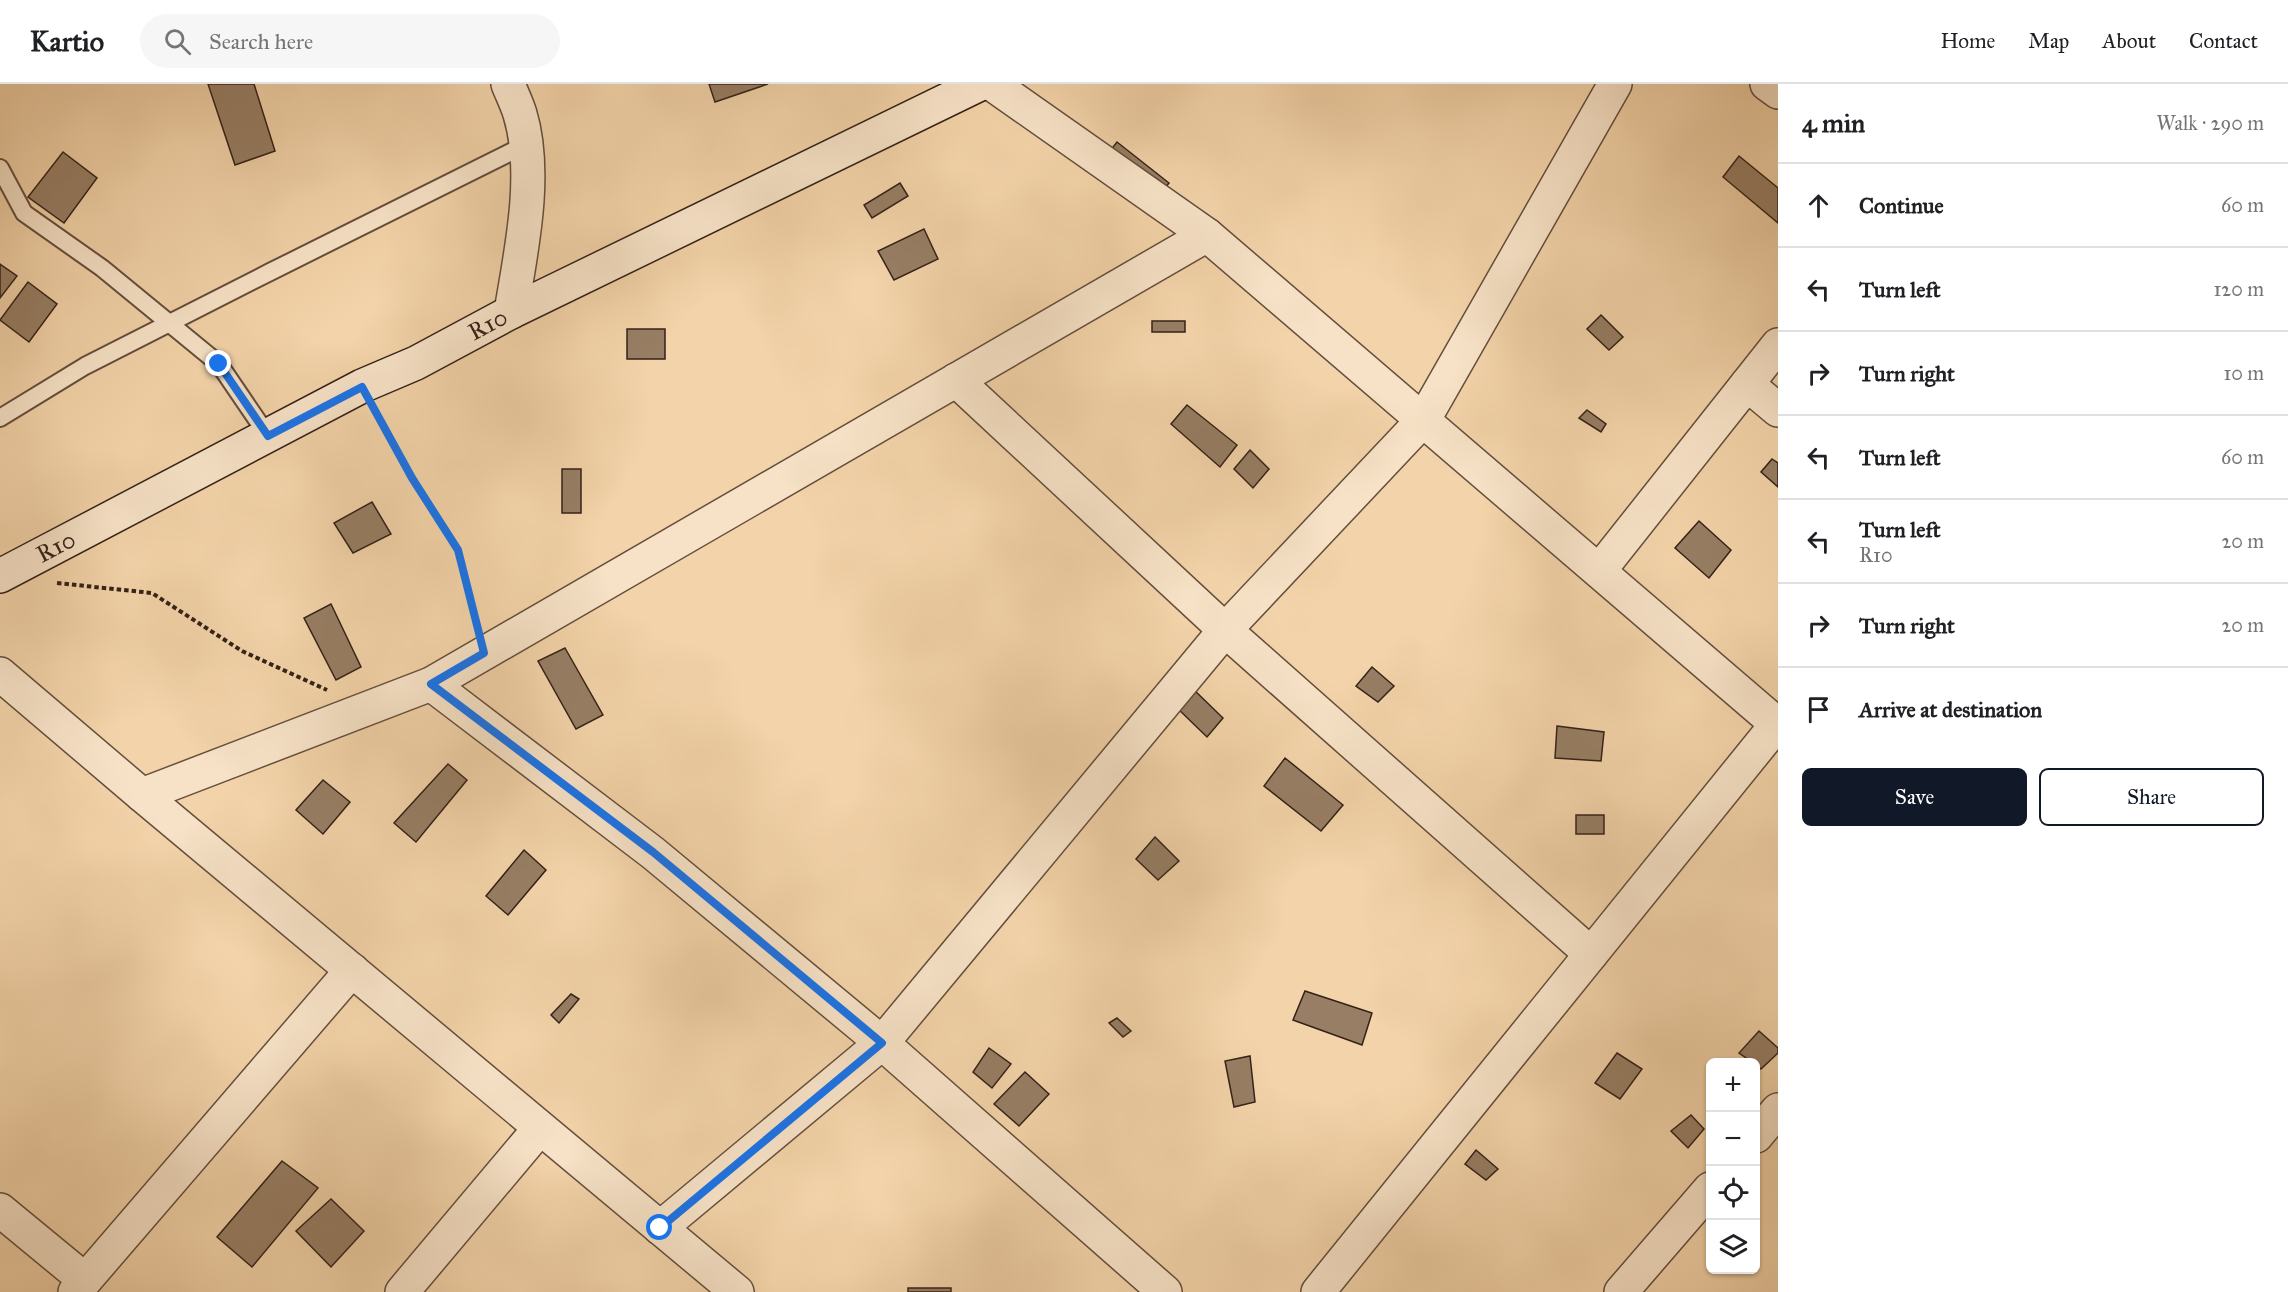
<!DOCTYPE html>
<html lang="en">
<head>
<meta charset="utf-8">
<style>
	:root { --surface:#fff; --page:#f6f6f6; --text:#202124; --muted:#757577; --line:#e0e0e0; --accent:#111827 }
	body { margin:0; font-family:"IM FELL Great Primer",serif; background:var(--page); color:var(--text) }
	.controls { position:absolute; right:18px; bottom:18px; display:grid; overflow:hidden; border-radius:9px; box-shadow:0 2px 4px #0004 }
	.controls button { width:54px; height:54px; display:grid; place-items:center; padding:0; border:0; border-bottom:2px solid var(--line); background:var(--surface); color:var(--text); font:30px sans-serif }
	.stop { position:absolute; width:18px; height:18px; margin:-14px; border:4px solid #1a73e8; border-radius:50%; background:#fff }
	.stop.end { background:#1a73e8; border-color:#fff; box-shadow:0 2px 6px #0008 }
	.list { margin:0; padding:0; list-style:none }
	h2 { display:flex; justify-content:space-between; align-items:center; height:78px; margin:0; padding:0 24px; font-size:26px }
	h2 small { font-size:20px; font-weight:400; color:var(--muted) }
	.list li { display:grid; grid-template-columns:39px 1fr auto; gap:18px; align-items:center; box-sizing:border-box; height:84px; padding:0 24px; border-top:2px solid var(--line) }
	.list b { display:block; font-size:22px; white-space:nowrap }
	.list p { margin:0; font-size:20px; white-space:nowrap; color:var(--muted) }
	.list em { font-size:20px; font-style:normal; color:var(--muted) }
	.actions { display:flex; gap:12px; padding:18px 24px }
	.actions a { flex:1; padding:14px 0; border:2px solid var(--accent); border-radius:9px; text-align:center; font-size:21px; color:var(--accent) }
	.actions .main { background:var(--accent); color:#fff }
	.icon { flex:none; width:33px; height:33px; fill:none; stroke:currentColor; stroke-width:2; stroke-linecap:round; stroke-linejoin:round }
	.map { position:relative; flex:none; width:1778px; height:1208px; overflow:hidden }
	header { display:flex; align-items:center; gap:36px; box-sizing:border-box; height:84px; padding:0 30px; background:var(--surface); border-bottom:2px solid var(--line) }
	header strong { font-size:28px }
	nav { display:flex; gap:33px; margin-inline-start:auto; font-size:21px }
	.search { width:420px; height:54px; background:var(--page); display:flex; align-items:center; gap:15px; box-sizing:border-box; padding:0 21px; border-radius:33px; color:var(--muted); font-size:22px }
	main { display:flex }
	aside { flex:1; background:var(--surface) }
	.map>svg:first-child { display:block }
	.building { fill:#977e64; stroke:#342119; stroke-width:1.5 }
	.lines { fill:none; stroke-linecap:round; stroke-linejoin:round }
	.lane-casing { stroke:#644e3d; stroke-width:20 }
	.street-casing { stroke:#644e3d; stroke-width:36 }
	.secondary-casing { stroke:#342119; stroke-width:36 }
	.path { stroke:#342119; stroke-width:4; stroke-dasharray:4.5 3; stroke-linecap:butt }
	.lane { stroke:#f7e2c7; stroke-width:16 }
	.street { stroke:#f7e2c7; stroke-width:33 }
	.secondary { stroke:#f7e2c7; stroke-width:33 }
	.route { stroke:#1a73e8; stroke-width:8 }
	.labels { text-anchor:middle; stroke-width:4.5; stroke-linejoin:round; paint-order:stroke }
	.street-label { font-size:24px; fill:#342119; stroke:#f7e2c7 }
</style>
</head>
<body>
<header>
<strong>Kartio</strong>
<div class="search"><svg class="icon" aria-label="search" viewBox="0 0 24 24"><circle cx="10" cy="10" r="6"/><path d="M15 15l6 6"/></svg>Search here</div>
<nav><a>Home</a><a>Map</a><a>About</a><a>Contact</a></nav>
</header>
<main>
<div class="map">
<svg width="1778" height="1208" viewBox="0 0 1778 1208">
	<rect width="100%" height="100%" fill="#f3d3a9"/>
	<filter id="stains"><feTurbulence type="fractalNoise" baseFrequency=".00333" numOctaves="4"/><feColorMatrix values="0 0 0 0 .2 0 0 0 0 .09 0 0 0 0 .02 0 0 0 .5 -.17"/></filter>
	<radialGradient id="worn" r=".72"><stop offset=".6" stop-color="#630" stop-opacity="0"/><stop offset="1" stop-color="#630" stop-opacity=".3"/></radialGradient>
	<!-- building -->
	<g class="building">
		<path d="M 208,0 L 254,0 L 275,67 L 235,81 Z"/>
		<path d="M 709,0 L 768,0 L 715,18 Z"/>
		<path d="M 1117,58 L 1169,99 L 1158,112 L 1106,72 Z"/>
		<path d="M 63,68 L 97,94 L 64,139 L 28,113 Z"/>
		<path d="M 1739,72 L 1778,104 L 1778,139 L 1723,93 Z"/>
		<path d="M 900,99 L 908,112 L 872,134 L 864,121 Z"/>
		<path d="M 924,145 L 938,175 L 894,196 L 878,167 Z"/>
		<path d="M 0,180 L 17,192 L 0,214 Z"/>
		<path d="M 28,198 L 57,220 L 29,258 L 0,236 Z"/>
		<path d="M 1601,231 L 1623,253 L 1609,266 L 1587,245 Z"/>
		<rect x="1152" y="237" width="33" height="11"/>
		<rect x="627" y="245" width="38" height="30"/>
		<path d="M 1187,321 L 1237,361 L 1220,383 L 1171,340 Z"/>
		<path d="M 1587,326 L 1606,340 L 1601,348 L 1579,334 Z"/>
		<path d="M 1250,366 L 1269,385 L 1253,404 L 1234,385 Z"/>
		<path d="M 1772,375 L 1778,379 L 1778,403 L 1761,388 Z"/>
		<rect x="562" y="385" width="19" height="44"/>
		<path d="M 372,418 L 391,450 L 353,469 L 334,439 Z"/>
		<path d="M 1699,437 L 1731,466 L 1709,494 L 1675,464 Z"/>
		<path d="M 331,520 L 361,583 L 336,596 L 304,534 Z"/>
		<path d="M 565,564 L 603,631 L 576,645 L 538,577 Z"/>
		<path d="M 1372,583 L 1394,602 L 1378,618 L 1356,602 Z"/>
		<path d="M 1190,602 L 1223,634 L 1207,653 L 1174,621 Z"/>
		<path d="M 1557,642 L 1604,648 L 1601,677 L 1555,674 Z"/>
		<path d="M 1285,674 L 1343,721 L 1321,747 L 1264,702 Z"/>
		<path d="M 448,680 L 467,696 L 416,758 L 394,739 Z"/>
		<path d="M 323,696 L 350,718 L 323,750 L 296,726 Z"/>
		<rect x="1576" y="731" width="28" height="19"/>
		<path d="M 1155,753 L 1179,777 L 1158,796 L 1136,775 Z"/>
		<path d="M 524,766 L 546,786 L 508,831 L 486,812 Z"/>
		<path d="M 1305,907 L 1372,929 L 1362,961 L 1293,936 Z"/>
		<path d="M 571,910 L 579,915 L 559,939 L 551,931 Z"/>
		<path d="M 1117,934 L 1131,947 L 1123,953 L 1109,939 Z"/>
		<path d="M 1759,947 L 1778,964 L 1778,969 L 1761,985 L 1756,981 L 1756,978 L 1752,978 L 1739,969 Z"/>
		<path d="M 989,964 L 1011,980 L 992,1004 L 973,988 Z"/>
		<path d="M 1617,969 L 1642,985 L 1620,1015 L 1595,999 Z"/>
		<path d="M 1250,972 L 1255,1018 L 1234,1023 L 1225,977 Z"/>
		<path d="M 1025,988 L 1049,1010 L 1019,1042 L 994,1020 Z"/>
		<path d="M 1691,1031 L 1704,1045 L 1688,1064 L 1671,1047 Z"/>
		<path d="M 1476,1066 L 1498,1085 L 1486,1096 L 1465,1080 Z"/>
		<path d="M 282,1077 L 318,1104 L 252,1183 L 217,1153 Z"/>
		<path d="M 331,1115 L 364,1147 L 331,1183 L 296,1147 Z"/>
		<rect x="908" y="1204" width="43" height="4"/>
	</g>
	<g class="lines">
		<!-- lane casing -->
		<g class="lane-casing">
			<g id="lane">
				<path d="M 0,84 L 24,129 L 102,184 L 219,280 L 268,352"/>
				<path d="M 0,334 L 85,282 L 270,188 L 525,61"/>
			</g>
		</g>
		<!-- street casing -->
		<g class="street-casing">
			<g id="street">
				<path d="M 508,0 C 512,10 517,20 520,30 C 538,90 521,168 511,228"/>
				<path d="M 992,0 L 1207,151 L 1778,641"/>
				<path d="M 1767,0 L 1778,8"/>
				<path d="M 956,296 L 1225,546 L 1591,870"/>
				<path d="M 1747,300 L 1778,326"/>
				<path d="M 1599,487 L 1778,261"/>
				<path d="M 0,590 L 142,711 L 737,1208"/>
				<path d="M 431,600 L 653,769 L 882,959 L 1165,1208"/>
				<path d="M 142,711 L 431,600 L 1207,151"/>
				<path d="M 1756,1052 L 1778,1026"/>
				<path d="M 0,1126 L 85,1196"/>
				<path d="M 660,1144 L 882,959 L 1225,546 L 1424,335 L 1615,0"/>
				<path d="M 75,1208 L 352,886"/>
				<path d="M 402,1208 L 540,1044"/>
				<path d="M 1318,1208 L 1777,640"/>
				<path d="M 1621,1208 L 1710,1105"/>
			</g>
		</g>
		<!-- secondary casing -->
		<g class="secondary-casing">
			<g id="secondary">
				<path id="s1" d="M 0,492 L 362,302 L 416,279 L 511,228 L 980,0"/>
			</g>
		</g>
		<!-- path -->
		<g class="path">
			<path d="M 377,330 L 412,394 L 458,466 L 476,538"/>
			<path d="M 57,499 L 152,509 L 242,567 L 327,606"/>
		</g>
		<!-- lane -->
		<use href="#lane" class="lane"/>
		<!-- street -->
		<use href="#street" class="street"/>
		<!-- secondary -->
		<use href="#secondary" class="secondary"/>
	</g>
	<g class="lines">
		<!-- route -->
		<path class="route" d="M 219,280 L 268,352 L 362,303 L 412,394 L 458,466 L 484,569 L 431,600 L 653,768 L 882,959 L 660,1144"/>
	</g>
	<g class="labels">
		<!-- street labels -->
		<g class="street-label">
			<text dy="8" stroke="none"><textPath href="#s1" startOffset="549">R10</textPath></text>
			<text dy="8" stroke="none"><textPath href="#s1" startOffset="63">R10</textPath></text>
		</g>
	</g>
	<rect width="100%" height="100%" filter="url(#stains)"/>
	<rect width="100%" height="100%" fill="url(#worn)"/>
</svg>
<div class="controls">
<button>+</button>
<button>−</button>
<button><svg class="icon" aria-label="locate" viewBox="0 0 24 24"><circle cx="12" cy="12" r="6"/><path d="M12 2v4M12 18v4M2 12h4M18 12h4"/></svg></button>
<button><svg class="icon" aria-label="layers" viewBox="0 0 24 24"><path d="M12 4l9 5-9 5-9-5zM3 14l9 5 9-5"/></svg></button>
</div>
<div class="stop" style="left:660px;top:1144px"></div>
<div class="stop end" style="left:219px;top:280px"></div>
</div>
<aside>
<h2>4 min<small>Walk · 290 m</small></h2>
<ul class="list">
<li><svg class="icon" aria-label="ahead" viewBox="0 0 24 24"><path d="M12 20V5M6 11l6-6 6 6"/></svg><div><b>Continue</b></div><em>60 m</em></li>
<li><svg class="icon" aria-label="left" viewBox="0 0 24 24"><path d="M17 20v-9H6M10 6l-5 5 5 5"/></svg><div><b>Turn left</b></div><em>120 m</em></li>
<li><svg class="icon" aria-label="right" viewBox="0 0 24 24"><path d="M7 20v-9h11M14 6l5 5-5 5"/></svg><div><b>Turn right</b></div><em>10 m</em></li>
<li><svg class="icon" aria-label="left" viewBox="0 0 24 24"><path d="M17 20v-9H6M10 6l-5 5 5 5"/></svg><div><b>Turn left</b></div><em>60 m</em></li>
<li><svg class="icon" aria-label="left" viewBox="0 0 24 24"><path d="M17 20v-9H6M10 6l-5 5 5 5"/></svg><div><b>Turn left</b><p>R10</p></div><em>20 m</em></li>
<li><svg class="icon" aria-label="right" viewBox="0 0 24 24"><path d="M7 20v-9h11M14 6l5 5-5 5"/></svg><div><b>Turn right</b></div><em>20 m</em></li>
<li><svg class="icon" aria-label="arrive" viewBox="0 0 24 24"><path d="M6 21V4h12l-3 4 3 4H6"/></svg><div><b>Arrive at destination</b></div></li>
</ul>
<div class="actions"><a class="main">Save</a><a>Share</a></div>
</aside>
</main>
</body>
</html>
